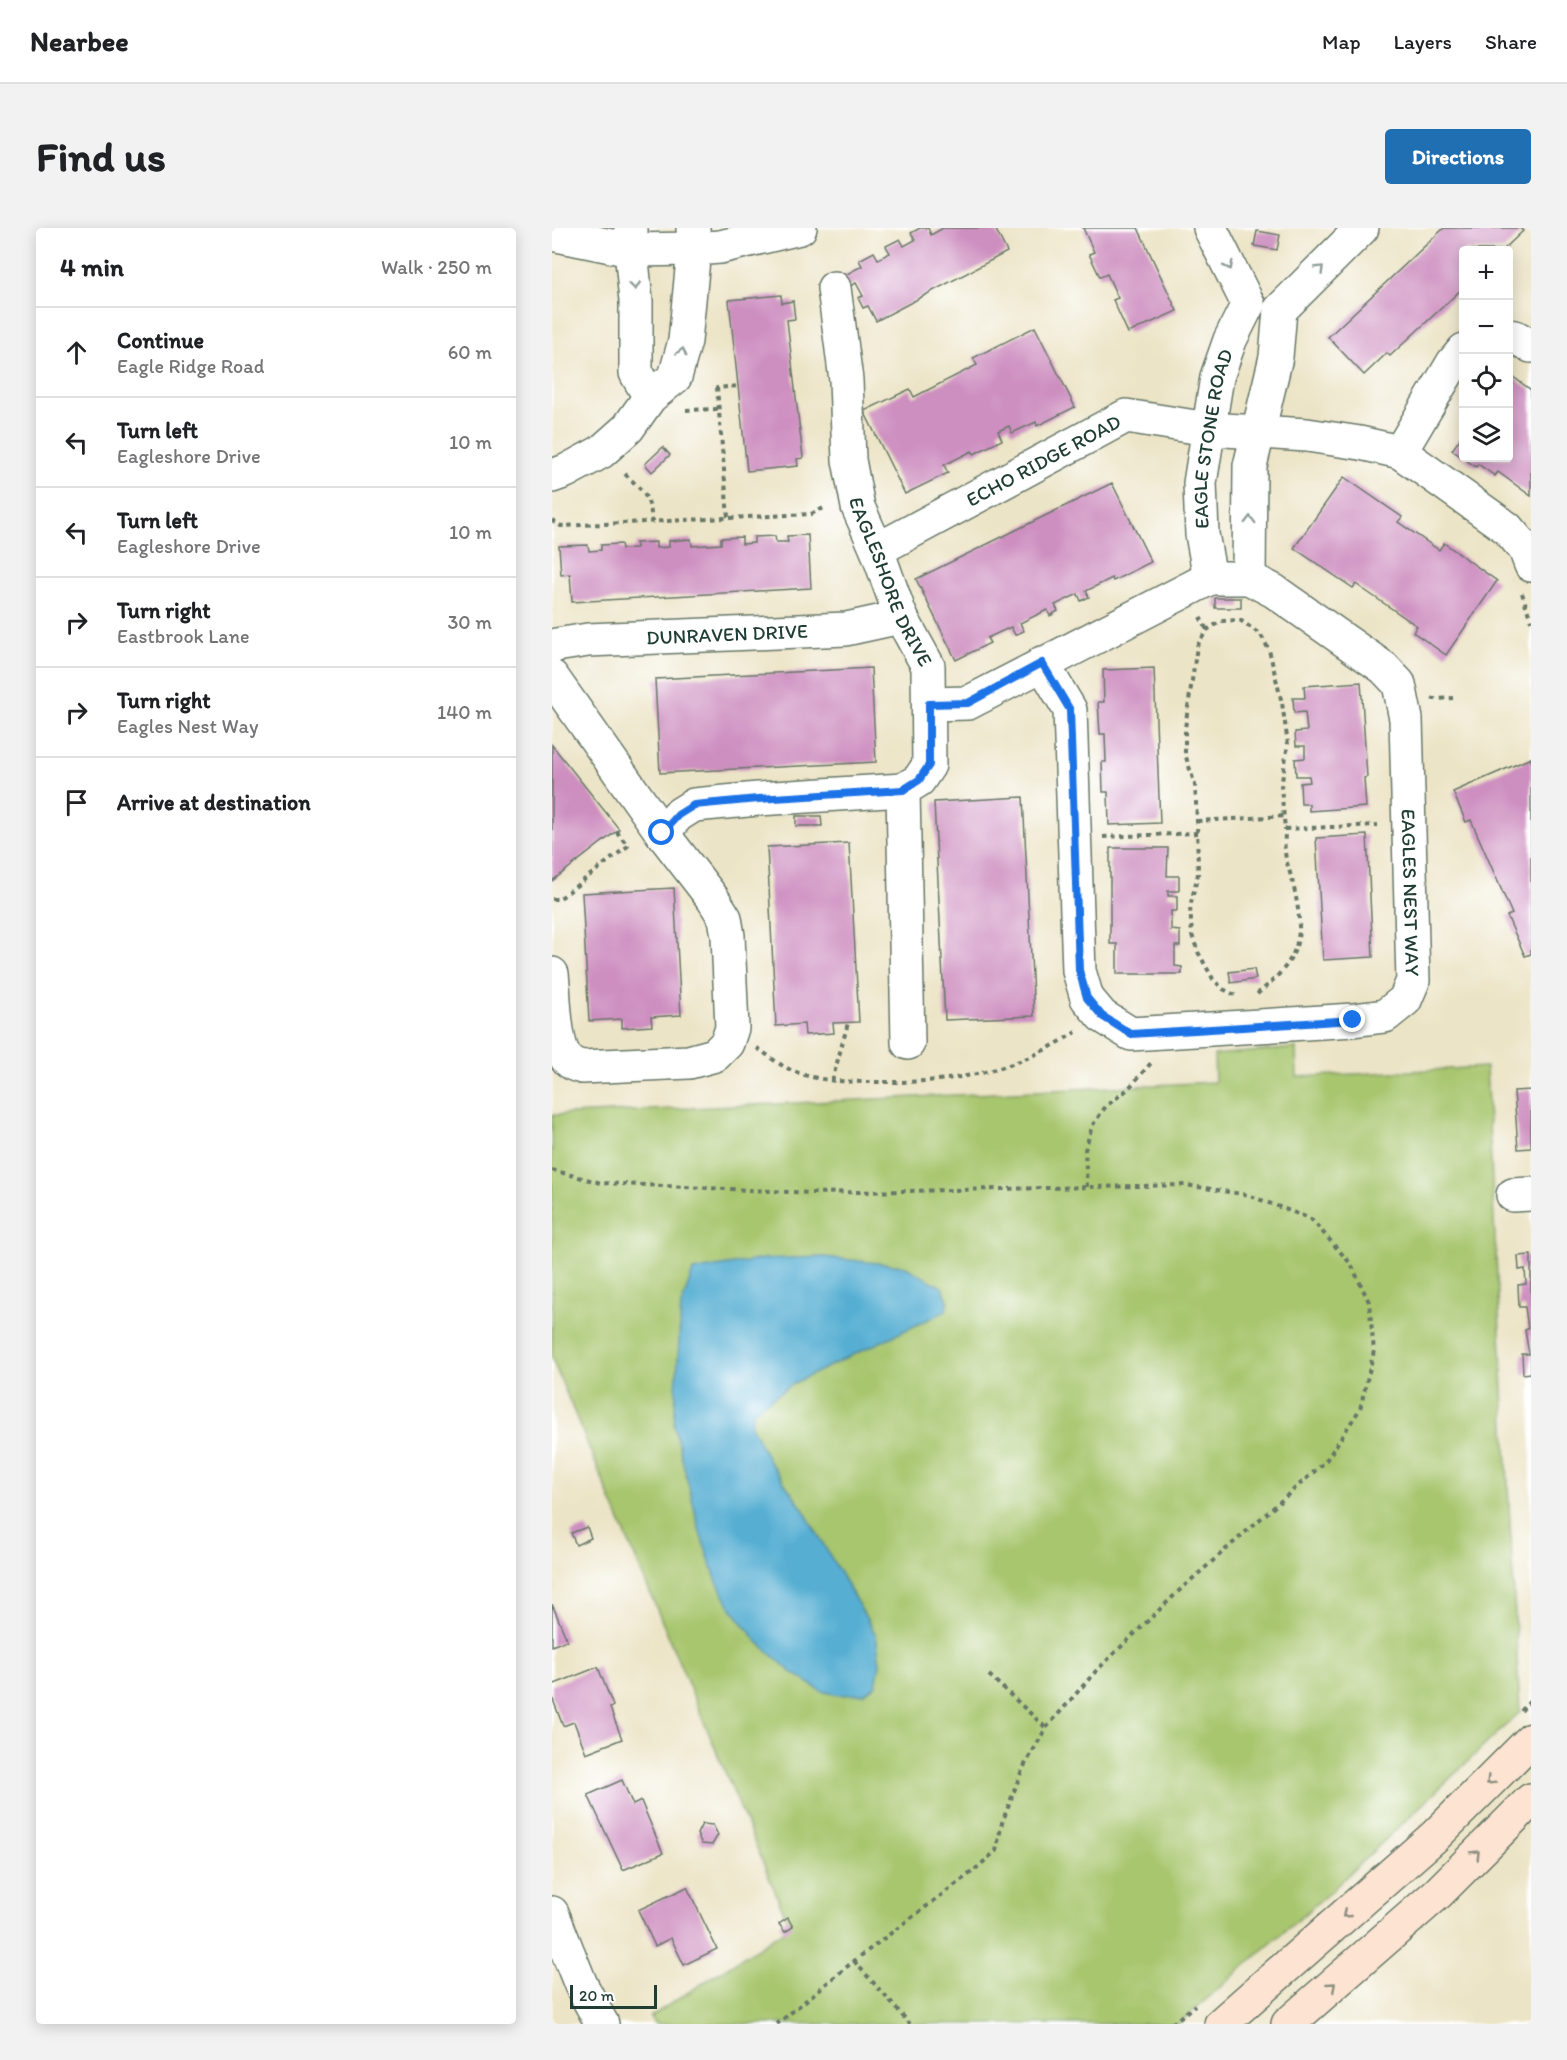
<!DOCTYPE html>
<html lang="en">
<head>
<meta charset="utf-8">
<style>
	:root { --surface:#fff; --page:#f2f2f2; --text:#202124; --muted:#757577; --line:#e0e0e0; --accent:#1f6fb2 }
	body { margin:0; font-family:Itim,sans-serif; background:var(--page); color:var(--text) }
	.controls { position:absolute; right:18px; top:18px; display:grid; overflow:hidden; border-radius:6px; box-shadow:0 3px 15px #0003 }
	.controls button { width:54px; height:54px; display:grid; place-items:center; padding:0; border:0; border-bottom:2px solid var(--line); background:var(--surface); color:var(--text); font:30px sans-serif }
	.scale { position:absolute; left:18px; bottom:15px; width:87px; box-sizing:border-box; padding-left:6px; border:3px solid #1f3d34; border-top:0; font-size:16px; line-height:21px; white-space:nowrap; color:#1f3d34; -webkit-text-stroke:4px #fff; paint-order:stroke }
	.stop { position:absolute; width:18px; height:18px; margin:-14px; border:4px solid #1a73e8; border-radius:50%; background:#fff }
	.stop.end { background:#1a73e8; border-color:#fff; box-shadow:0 2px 6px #0008 }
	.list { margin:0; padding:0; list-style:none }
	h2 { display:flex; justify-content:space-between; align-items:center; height:78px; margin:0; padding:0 24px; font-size:26px }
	h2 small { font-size:20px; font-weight:400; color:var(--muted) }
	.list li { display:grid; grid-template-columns:39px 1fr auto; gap:18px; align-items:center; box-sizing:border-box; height:90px; padding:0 24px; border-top:2px solid var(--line) }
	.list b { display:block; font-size:22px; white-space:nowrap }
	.list p { margin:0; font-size:20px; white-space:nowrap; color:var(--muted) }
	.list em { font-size:20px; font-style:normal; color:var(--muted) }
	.icon { flex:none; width:33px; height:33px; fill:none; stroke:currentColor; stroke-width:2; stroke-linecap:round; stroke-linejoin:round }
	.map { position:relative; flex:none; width:979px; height:1796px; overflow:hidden; border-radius:6px }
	header { display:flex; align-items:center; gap:36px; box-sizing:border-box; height:84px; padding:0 30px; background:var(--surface); border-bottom:2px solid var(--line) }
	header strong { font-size:28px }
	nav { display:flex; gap:33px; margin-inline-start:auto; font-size:21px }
	.intro { display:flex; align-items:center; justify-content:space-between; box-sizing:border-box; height:144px; padding:0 36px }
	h1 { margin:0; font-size:42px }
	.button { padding:15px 27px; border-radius:6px; background:var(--accent); color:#fff; font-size:21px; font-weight:700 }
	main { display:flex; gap:36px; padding:0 36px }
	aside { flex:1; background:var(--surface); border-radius:6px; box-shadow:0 3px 15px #0003 }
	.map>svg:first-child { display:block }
	.green { fill:#a8c66e; stroke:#648251; stroke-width:1.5 }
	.water { fill:#56afd3; stroke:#3a7684; stroke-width:1.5 }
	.building { fill:#cd8ec0 }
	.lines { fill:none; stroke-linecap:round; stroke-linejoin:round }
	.street-casing { stroke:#677767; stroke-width:36 }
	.secondary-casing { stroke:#677767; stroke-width:36 }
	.path { stroke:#677767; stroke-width:4; stroke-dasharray:4.5 4.5; stroke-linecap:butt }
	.street { stroke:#fff; stroke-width:33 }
	.secondary { stroke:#fde3d1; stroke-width:33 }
	.oneway { stroke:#8f9e9a }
	.oneway2 { stroke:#8e9082 }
	.route { stroke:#1a73e8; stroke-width:8 }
	.labels { text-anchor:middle; stroke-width:4.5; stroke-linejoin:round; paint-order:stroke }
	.street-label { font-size:20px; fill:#1f3d34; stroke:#fff }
</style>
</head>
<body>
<header>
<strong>Nearbee</strong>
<nav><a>Map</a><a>Layers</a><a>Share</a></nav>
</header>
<div class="intro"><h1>Find us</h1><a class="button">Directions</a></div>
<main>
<aside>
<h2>4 min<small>Walk · 250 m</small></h2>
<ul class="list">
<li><svg class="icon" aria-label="ahead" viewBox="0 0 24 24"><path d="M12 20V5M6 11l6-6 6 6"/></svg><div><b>Continue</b><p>Eagle Ridge Road</p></div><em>60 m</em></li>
<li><svg class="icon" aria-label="left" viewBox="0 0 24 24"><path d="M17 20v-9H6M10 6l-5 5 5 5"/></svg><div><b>Turn left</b><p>Eagleshore Drive</p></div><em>10 m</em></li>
<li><svg class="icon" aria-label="left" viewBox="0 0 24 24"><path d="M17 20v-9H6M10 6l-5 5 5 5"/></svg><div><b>Turn left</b><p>Eagleshore Drive</p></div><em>10 m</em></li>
<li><svg class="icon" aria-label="right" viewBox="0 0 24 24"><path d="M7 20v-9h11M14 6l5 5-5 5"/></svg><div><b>Turn right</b><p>Eastbrook Lane</p></div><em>30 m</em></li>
<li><svg class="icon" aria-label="right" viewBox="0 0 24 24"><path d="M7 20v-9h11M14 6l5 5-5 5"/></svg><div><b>Turn right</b><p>Eagles Nest Way</p></div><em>140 m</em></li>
<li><svg class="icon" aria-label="arrive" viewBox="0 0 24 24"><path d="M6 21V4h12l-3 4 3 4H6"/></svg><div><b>Arrive at destination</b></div></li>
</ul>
</aside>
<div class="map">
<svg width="979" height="1796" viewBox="0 0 979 1796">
	<rect width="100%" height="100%" fill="#fff"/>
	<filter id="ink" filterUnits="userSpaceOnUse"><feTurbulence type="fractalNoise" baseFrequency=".0167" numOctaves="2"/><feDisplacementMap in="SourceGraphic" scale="12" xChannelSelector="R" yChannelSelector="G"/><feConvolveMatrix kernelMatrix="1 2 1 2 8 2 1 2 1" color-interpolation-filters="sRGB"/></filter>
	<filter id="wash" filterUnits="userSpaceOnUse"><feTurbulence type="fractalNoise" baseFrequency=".008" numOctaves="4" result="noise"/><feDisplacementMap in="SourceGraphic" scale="24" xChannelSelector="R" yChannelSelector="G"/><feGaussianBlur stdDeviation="1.35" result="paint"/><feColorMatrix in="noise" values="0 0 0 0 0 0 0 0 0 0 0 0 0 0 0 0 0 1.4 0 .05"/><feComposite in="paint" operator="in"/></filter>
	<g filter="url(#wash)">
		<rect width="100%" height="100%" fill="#ece4c6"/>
		<!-- green -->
		<path class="green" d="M 744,820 L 745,849 L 934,839 L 968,1484 L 779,1663 L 626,1796 L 103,1796 L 98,1789 L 238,1699 L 0,1131 L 0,887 L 663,854 L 662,827 Z"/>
		<!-- water -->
		<path class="water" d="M 272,1029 L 352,1038 L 390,1059 L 396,1072 L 394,1083 L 244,1154 L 201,1183 L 199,1197 L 217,1233 L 251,1281 L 324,1407 L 328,1436 L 324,1457 L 311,1466 L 287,1467 L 269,1463 L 238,1443 L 205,1413 L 179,1380 L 165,1354 L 149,1308 L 122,1198 L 129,1078 L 141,1043 L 211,1031 Z"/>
		<g id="blocks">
			<!-- building -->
			<g class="building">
				<path d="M 368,0 L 376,0 L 379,7 L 391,0 L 443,0 L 455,24 L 324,93 L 316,78 L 311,80 L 306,70 L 311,68 L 304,55 L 294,60 L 289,49 L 310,38 L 307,32 L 322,24 L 326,31 L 338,25 L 334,18 L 348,11 L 352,18 L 363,12 L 359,5 Z"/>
				<path d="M 531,0 L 586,0 L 625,83 L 576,105 L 561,72 L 566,70 L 555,46 L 548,49 L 537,26 L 542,24 Z"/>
				<path d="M 892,0 L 968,0 L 971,3 L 951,22 L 912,22 L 912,59 L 838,128 L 835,125 L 812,147 L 776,109 Z"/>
				<path d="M 705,3 L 728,7 L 725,22 L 702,18 Z"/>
				<path d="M 229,67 L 230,75 L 241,73 L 243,91 L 235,92 L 251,230 L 245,231 L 246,238 L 195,243 L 177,72 Z"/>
				<path d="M 483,99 L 523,179 L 485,198 L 484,194 L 460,205 L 457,198 L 446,203 L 450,212 L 422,226 L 420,223 L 392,237 L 396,245 L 353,266 L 312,183 L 358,161 L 362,169 L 425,137 L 421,130 Z"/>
				<path d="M 957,146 L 979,162 L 979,268 L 946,244 L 943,248 L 926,236 L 924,239 L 900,222 L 912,205 L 912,230 L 957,230 Z"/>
				<path d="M 111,219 L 118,227 L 100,244 L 93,236 Z"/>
				<path d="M 792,249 L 850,289 L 846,294 L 887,322 L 892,315 L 945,353 L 894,427 L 861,404 L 865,398 L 808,359 L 804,356 L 801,360 L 742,320 Z"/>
				<path d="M 560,255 L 599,334 L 561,353 L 560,350 L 534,363 L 537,369 L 529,373 L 526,366 L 503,377 L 506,383 L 498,388 L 495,382 L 468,395 L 472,403 L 463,407 L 459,399 L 435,410 L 438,415 L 404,432 L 364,351 Z"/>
				<path d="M 256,307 L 259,360 L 20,374 L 18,346 L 9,347 L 7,318 L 36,317 L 37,323 L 49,322 L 49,317 L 69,316 L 70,321 L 84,320 L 84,315 L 104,314 L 104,320 L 117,319 L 117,313 L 139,311 L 140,318 L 169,316 L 169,310 L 190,309 L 190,316 L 202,315 L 202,309 L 223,308 L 224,314 L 236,314 L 235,308 Z"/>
				<rect x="663" y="370" width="26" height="10"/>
				<path d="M 319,440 L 324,534 L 108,545 L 103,451 Z"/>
				<path d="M 602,440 L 608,595 L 557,597 L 556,564 L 551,564 L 550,534 L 554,534 L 553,506 L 548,506 L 546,474 L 552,474 L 551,442 Z"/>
				<path d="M 809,454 L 815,549 L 812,550 L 814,579 L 757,583 L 757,576 L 749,576 L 748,555 L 758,554 L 757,548 L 744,548 L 743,531 L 753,530 L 753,518 L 744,518 L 743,504 L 755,503 L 753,484 L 742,485 L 741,470 L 753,470 L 752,458 Z"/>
				<path d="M 0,517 L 67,601 L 0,653 Z"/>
				<path d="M 979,530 L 979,726 L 973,728 L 955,688 L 960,686 L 919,592 L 914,594 L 901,564 Z"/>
				<path d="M 471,569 L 482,788 L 393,792 L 382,574 Z"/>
				<path d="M 244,588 L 269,588 L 270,598 L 244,598 Z"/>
				<path d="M 815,607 L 821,729 L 771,732 L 764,610 Z"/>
				<path d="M 297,615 L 307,794 L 281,795 L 282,805 L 253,807 L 252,796 L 224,798 L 215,619 Z"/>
				<path d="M 558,620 L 616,620 L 615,648 L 627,648 L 627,663 L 616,663 L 616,668 L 625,668 L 625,683 L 619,683 L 619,702 L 628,703 L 628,718 L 623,718 L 623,738 L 630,739 L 630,746 L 565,746 L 565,716 L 558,716 Z"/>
				<path d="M 122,660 L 129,787 L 99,789 L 100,798 L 70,800 L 70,791 L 37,793 L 30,665 Z"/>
				<path d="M 702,741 L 704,751 L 679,755 L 677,744 Z"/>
				<path d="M 979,862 L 979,920 L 966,921 L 962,863 Z"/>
				<path d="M 979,1027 L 979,1145 L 971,1146 L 970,1126 L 977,1126 L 973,1102 L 976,1101 L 973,1079 L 967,1079 L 966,1057 L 974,1056 L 973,1041 L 967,1042 L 966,1028 Z"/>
				<path d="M 35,1299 L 39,1310 L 24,1317 L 19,1305 Z"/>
				<path d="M 0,1376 L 15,1412 L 0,1418 Z"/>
				<path d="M 46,1439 L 61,1478 L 58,1480 L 70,1511 L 34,1525 L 22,1494 L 11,1498 L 0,1469 L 0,1457 Z"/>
				<path d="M 70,1552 L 81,1577 L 89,1573 L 111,1625 L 71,1642 L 36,1567 Z"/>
				<path d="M 150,1596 L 161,1597 L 166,1607 L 160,1617 L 150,1616 L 145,1606 Z"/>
				<path d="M 135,1659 L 165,1721 L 132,1737 L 119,1710 L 103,1718 L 86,1682 Z"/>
				<path d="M 236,1690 L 241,1699 L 233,1704 L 227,1696 Z"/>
			</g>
		</g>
	</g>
	<g filter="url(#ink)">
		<use href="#blocks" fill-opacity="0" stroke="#677767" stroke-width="1.5"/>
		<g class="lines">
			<!-- street casing -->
			<g class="street-casing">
				<g id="street">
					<path d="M 658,0 L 696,76"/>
					<path d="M 79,1 L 79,22 L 84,73 L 84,145 L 98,169"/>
					<path d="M 0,6 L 79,22 L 142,21 L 168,19 L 248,0"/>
					<path id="s1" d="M 282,60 L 294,152 L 297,232 L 306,279 L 325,322 L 349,389 L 376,438 L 377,537 L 367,552 L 351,562 L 356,815"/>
					<path d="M 957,108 L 963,109 L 979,118"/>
					<path d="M 848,224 L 955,300 L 973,321 L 979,337"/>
					<path d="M 0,248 L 14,243 L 49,224 L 76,200 L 98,169 L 123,149 L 133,113 L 142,21 L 141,0"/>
					<path id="s2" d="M 325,322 L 574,188 L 656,201 L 755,207 L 808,215 L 848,224 L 901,135 L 912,122"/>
					<path id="s3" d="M 658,350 L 650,306 L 648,255 L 665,149 L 678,112 L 696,76"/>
					<path d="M 697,350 L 698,238 L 724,129 L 728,82 L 810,0"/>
					<path id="s4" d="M 0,419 L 4,417 L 36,412 L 294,401 L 349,389"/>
					<path d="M 0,449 L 110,605 L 161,671 L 173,690 L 176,708 L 180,800 L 175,815 L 163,827 L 137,834 L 30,839 C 26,838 20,836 17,833 C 1,819 3,768 0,746"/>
					<path id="s5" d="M 377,476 L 416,475 L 658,350 L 697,350 L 722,363 L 832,440 L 847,456 L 854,491 L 861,753 L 853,772 L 833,788 L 801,792 L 579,806 L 550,788 L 535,770 L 527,743 L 518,482 L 490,435"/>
					<path d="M 110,605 L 126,587 L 142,577 L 206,571 L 351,562"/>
					<path d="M 961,967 L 979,966"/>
					<path d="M 0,1685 L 29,1757 L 50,1796"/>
				</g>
			</g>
			<!-- secondary casing -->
			<g class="secondary-casing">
				<g id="secondary">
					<path d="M 669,1796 L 883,1608 L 979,1512"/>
					<path d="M 736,1796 L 886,1665 L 979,1572"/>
				</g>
			</g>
			<!-- path -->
			<g class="path">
				<path d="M 134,182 L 167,181"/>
				<path d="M 73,246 C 91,263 98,268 100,294"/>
				<path d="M 176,289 L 165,160 L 186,158"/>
				<path d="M 0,292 L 9,298 L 259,286 L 274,279"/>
				<path d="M 970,365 L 979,393"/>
				<path d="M 648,389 L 655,402"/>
				<path d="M 880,470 L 882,471 L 901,470"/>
				<path d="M 645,593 L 733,588"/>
				<path d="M 551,609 L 645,605"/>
				<path d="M 0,671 L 7,671 L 76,618 L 64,603"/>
				<path d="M 705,766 C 748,732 754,709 741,656 C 739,646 734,635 733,624 C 732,617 733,609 733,601"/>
				<path d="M 683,767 L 671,761 L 661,751 L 646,724 L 640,707 L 638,679 L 646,646 L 645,593 L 643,557 L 633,526 L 633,500 L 645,418 L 655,402 L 669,393 L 688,392 L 709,407 L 717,422 L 730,475 L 736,516 L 729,559 L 733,601 L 826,597"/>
				<path d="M 205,820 C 216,827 227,837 239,842 C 266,854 296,854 324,854 C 402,855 458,846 524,804"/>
				<path d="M 280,853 L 296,795"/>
				<path d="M 0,942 L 49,955 L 260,965 L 634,957 L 696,967 L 759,991 L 799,1036 L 817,1074 L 822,1123 L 808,1181 L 773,1234 L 630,1360 L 544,1443 L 494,1500 L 470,1542 L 450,1595 L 444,1623 L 420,1644 L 302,1733 L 225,1796"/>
				<path d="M 535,959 L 533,922 L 540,898 L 554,878 L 576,861 L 600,834"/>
				<path d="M 437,1447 L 494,1500"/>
				<path d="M 969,1483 L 979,1472"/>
				<path d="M 302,1733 L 358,1796"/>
				<path d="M 620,1796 L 643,1777"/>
			</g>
			<!-- street -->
			<use href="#street" class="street"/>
			<!-- secondary -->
			<use href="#secondary" class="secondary"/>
		</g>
		<!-- one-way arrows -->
		<defs><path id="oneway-chevron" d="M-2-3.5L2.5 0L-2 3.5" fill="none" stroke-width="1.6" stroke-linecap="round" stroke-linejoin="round" transform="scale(1.5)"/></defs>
		<g class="oneway">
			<use href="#oneway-chevron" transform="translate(677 38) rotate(63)"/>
			<use href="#oneway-chevron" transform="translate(768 41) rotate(-45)"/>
			<use href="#oneway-chevron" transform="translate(83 58) rotate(83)"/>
			<use href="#oneway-chevron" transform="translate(130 124) rotate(-75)"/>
			<use href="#oneway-chevron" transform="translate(698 292) rotate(-90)"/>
		</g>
		<g class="oneway2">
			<use href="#oneway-chevron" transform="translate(938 1553) rotate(135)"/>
			<use href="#oneway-chevron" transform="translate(924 1626) rotate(-45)"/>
			<use href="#oneway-chevron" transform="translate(794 1686) rotate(139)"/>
			<use href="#oneway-chevron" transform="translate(780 1758) rotate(-41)"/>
		</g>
	</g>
	<g class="lines" filter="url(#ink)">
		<!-- route -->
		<path class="route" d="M 110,605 L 126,587 L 142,577 L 206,571 L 351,562 L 367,552 L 377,537 L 377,476 L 416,475 L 490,435 L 518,482 L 527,742 L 535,770 L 550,788 L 579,806 L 801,792"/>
	</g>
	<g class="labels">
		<!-- street labels -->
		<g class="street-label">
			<text dy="7" stroke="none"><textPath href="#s3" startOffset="141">EAGLE STONE ROAD</textPath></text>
			<text dy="7" stroke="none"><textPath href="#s2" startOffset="189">ECHO RIDGE ROAD</textPath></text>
			<text dy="7" stroke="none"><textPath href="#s1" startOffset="302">EAGLESHORE DRIVE</textPath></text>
			<text dy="7" stroke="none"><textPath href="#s4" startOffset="176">DUNRAVEN DRIVE</textPath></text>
			<text dy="7" stroke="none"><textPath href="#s5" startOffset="744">EAGLES NEST WAY</textPath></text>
		</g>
	</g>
</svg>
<div class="controls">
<button>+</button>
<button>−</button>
<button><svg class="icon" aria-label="locate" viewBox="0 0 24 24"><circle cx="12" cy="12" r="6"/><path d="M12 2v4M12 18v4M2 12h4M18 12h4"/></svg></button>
<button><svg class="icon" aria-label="layers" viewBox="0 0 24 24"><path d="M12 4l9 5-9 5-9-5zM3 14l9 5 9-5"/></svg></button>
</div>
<div class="scale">20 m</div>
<div class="stop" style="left:110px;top:605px"></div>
<div class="stop end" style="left:801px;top:792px"></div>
</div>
</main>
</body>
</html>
